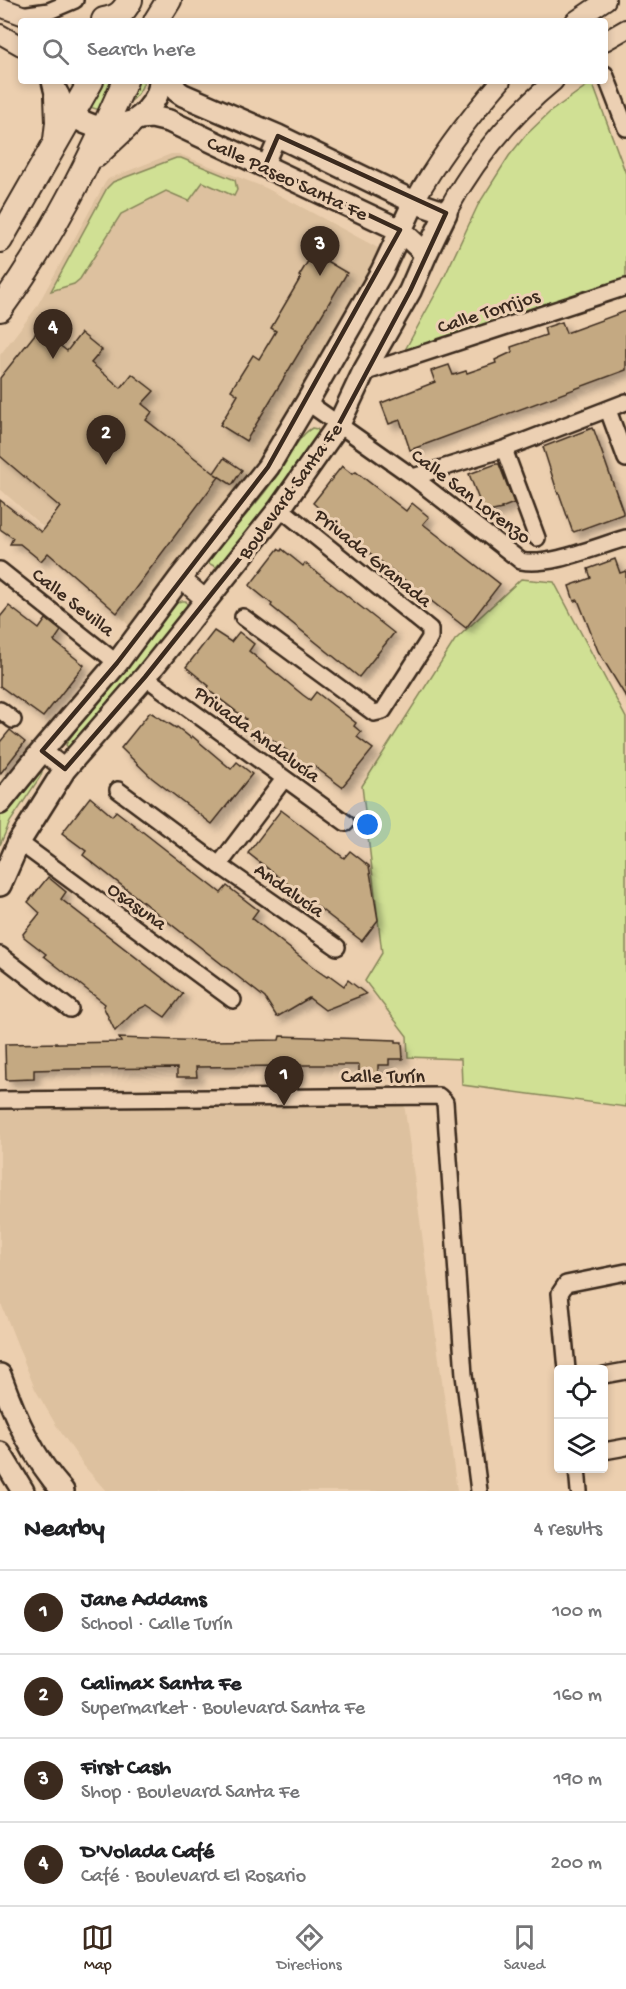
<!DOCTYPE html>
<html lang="en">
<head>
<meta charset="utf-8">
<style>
	:root { --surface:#fff; --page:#f6f6f6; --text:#202124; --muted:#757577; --line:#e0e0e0; --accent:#3b2a1e }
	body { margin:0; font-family:"Gochi Hand",sans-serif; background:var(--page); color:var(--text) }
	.controls { position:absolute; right:18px; bottom:18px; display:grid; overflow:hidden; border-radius:6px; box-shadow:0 3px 9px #0003 }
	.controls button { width:54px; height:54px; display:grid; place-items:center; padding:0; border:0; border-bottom:2px solid var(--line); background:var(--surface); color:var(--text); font:30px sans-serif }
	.you { position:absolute; left:368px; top:825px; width:21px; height:21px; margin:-15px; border:4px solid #fff; border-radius:50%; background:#1a73e8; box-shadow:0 0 0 9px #1a73e833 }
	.badge { display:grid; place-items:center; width:39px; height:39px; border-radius:50%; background:var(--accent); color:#fff; font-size:20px; font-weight:700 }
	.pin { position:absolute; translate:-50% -50px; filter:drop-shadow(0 2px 3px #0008) }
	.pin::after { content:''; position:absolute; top:32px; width:21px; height:18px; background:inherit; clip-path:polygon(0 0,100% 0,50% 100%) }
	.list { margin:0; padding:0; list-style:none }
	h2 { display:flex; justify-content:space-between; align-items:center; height:78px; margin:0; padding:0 24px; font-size:26px }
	h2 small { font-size:20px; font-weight:400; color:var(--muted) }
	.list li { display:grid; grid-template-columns:39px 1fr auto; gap:18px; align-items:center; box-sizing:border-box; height:84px; padding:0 24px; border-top:2px solid var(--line) }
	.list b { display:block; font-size:22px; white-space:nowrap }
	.list p { margin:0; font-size:20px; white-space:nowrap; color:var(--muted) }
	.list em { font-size:20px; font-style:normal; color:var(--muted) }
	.icon { flex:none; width:33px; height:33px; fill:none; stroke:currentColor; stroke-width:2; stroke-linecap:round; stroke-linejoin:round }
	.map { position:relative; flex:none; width:626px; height:1491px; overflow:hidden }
	.search { position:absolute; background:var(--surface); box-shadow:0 3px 9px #0003; left:18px; right:18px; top:18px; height:66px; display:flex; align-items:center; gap:15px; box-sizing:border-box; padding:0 21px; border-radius:6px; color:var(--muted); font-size:22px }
	.sheet { height:414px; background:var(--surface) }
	nav { display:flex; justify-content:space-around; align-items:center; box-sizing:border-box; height:84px; border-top:2px solid var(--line); background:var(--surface); font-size:16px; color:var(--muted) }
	nav a { display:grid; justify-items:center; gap:3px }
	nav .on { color:var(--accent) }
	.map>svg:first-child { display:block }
	.built { fill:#ddc19f }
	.green { fill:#d0e094; stroke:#868559; stroke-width:1.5 }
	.building { fill:#c4a982; stroke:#3b2a1e; stroke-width:1.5; filter:url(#shadow) }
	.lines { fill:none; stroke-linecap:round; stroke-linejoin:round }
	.minor-casing { stroke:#3b2a1e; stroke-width:20 }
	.tertiary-casing { stroke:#3b2a1e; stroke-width:22 }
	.secondary-casing { stroke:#3b2a1e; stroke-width:26 }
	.primary-casing { stroke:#3b2a1e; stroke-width:28 }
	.minor { stroke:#ecd0b3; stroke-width:15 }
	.tertiary { stroke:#ecd0b3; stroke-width:18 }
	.secondary { stroke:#ecd0b3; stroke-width:21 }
	.primary { stroke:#ecd0b3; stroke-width:24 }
	.marked { fill:none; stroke:#3b2a1e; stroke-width:4.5; stroke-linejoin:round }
	.labels { text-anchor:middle; stroke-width:6; stroke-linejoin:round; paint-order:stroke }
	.street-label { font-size:20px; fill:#3b2a1e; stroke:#ecd0b3 }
</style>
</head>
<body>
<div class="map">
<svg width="626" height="1491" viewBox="0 0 626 1491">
	<defs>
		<filter id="shadow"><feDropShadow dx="5.5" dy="5.5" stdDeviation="3" flood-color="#0004"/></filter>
	</defs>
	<rect width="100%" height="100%" fill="#eccfaf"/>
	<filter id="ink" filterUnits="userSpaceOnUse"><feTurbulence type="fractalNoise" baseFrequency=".0167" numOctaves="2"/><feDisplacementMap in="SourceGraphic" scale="12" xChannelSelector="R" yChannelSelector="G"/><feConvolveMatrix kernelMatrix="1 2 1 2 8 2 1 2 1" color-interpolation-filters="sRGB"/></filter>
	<g filter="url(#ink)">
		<!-- built -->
		<g class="built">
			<path d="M 171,154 L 179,154 L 266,188 L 378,248 L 377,255 L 268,451 L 131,628 L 117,613 L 48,553 L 58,540 L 0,489 L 0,355 L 36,308 L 105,183 L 108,179 Z"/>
			<path d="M 404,1103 L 457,1491 L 106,1491 L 84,1466 L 56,1425 L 35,1389 L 0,1301 L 0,1105 Z"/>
		</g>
		<!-- green -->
		<g class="green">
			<path d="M 71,81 L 144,81 C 133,119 79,121 71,81 Z"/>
			<path d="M 592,82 L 626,174 L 626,279 L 399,361 L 442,282 L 478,205 L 509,156 L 525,136 L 550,112 Z"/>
			<path d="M 176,158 L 181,158 L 235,180 L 237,190 L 234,196 L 203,182 L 189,201 L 166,191 L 121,214 L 80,279 L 74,284 L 51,291 L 107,188 L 113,182 Z"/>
			<path d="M 312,428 L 317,429 L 319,432 L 316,444 L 243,540 L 216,567 L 208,563 L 206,559 C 232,532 257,504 279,473 C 289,459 297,437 312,428 Z"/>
			<path d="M 521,579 L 554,582 L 626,718 L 626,1107 L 462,1085 L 461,1059 L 408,1057 L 407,1036 L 365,981 L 382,953 L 362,786 L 455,640 Z"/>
			<path d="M 182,601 L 186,601 L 189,610 L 70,750 L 66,745 L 68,741 L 88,713 L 177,603 Z"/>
			<path d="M 41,768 L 42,772 L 40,777 L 10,822 L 0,845 L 0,815 L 3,809 Z"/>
		</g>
		<!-- building -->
		<g class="building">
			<path d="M 313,253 L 347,273 L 246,441 L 220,425 L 238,395 L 231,390 L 253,355 L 259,359 L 276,331 L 271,328 L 301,277 L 299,276 Z"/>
			<path d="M 626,311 L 626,370 L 410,450 L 400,420 L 389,424 L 381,403 L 435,382 L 431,371 L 449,365 L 453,375 L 466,371 L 467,373 L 496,363 L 495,360 L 512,352 L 511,347 L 546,335 L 544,328 L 562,322 L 566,333 Z"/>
			<path d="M 39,329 L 67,351 L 81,333 L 102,350 L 91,363 L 121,388 L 132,374 L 154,391 L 142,404 L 152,412 L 146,420 L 214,473 L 224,458 L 242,470 L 232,485 L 215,474 L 219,477 L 117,613 L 48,553 L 41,561 L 20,544 L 10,544 L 13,538 L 0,529 L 0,500 L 41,532 L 60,507 L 0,456 L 0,378 Z"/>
			<path d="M 592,428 L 593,430 L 594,430 L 623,512 L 623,514 L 574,532 L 572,530 L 559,493 L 558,494 L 543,447 Z"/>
			<path d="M 496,464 L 499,464 L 514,503 L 501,508 L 502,509 L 484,513 L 469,474 Z"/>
			<path d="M 342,466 L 352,474 L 356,472 L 406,511 L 412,503 L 429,517 L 423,524 L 500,584 L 466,628 L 366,550 L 313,503 Z"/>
			<path d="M 278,549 L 281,551 L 282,549 L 303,566 L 305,563 L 394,633 L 359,677 L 271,606 L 272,604 L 251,587 L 250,585 Z"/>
			<path d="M 615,559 L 620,573 L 626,571 L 626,697 L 598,651 L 578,600 L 574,601 L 569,586 L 591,578 L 588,569 Z"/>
			<path d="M 9,606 L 39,629 L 46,619 L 61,631 L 54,641 L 84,665 L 43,717 L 0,686 L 0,617 Z"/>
			<path d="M 214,631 L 231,642 L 239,632 L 254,644 L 249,651 L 303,695 L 310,700 L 316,692 L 356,723 L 354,726 L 361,732 L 357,737 L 373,749 L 342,787 L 311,764 L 308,767 L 261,731 L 255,738 L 240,727 L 246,719 L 207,689 L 209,686 L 186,667 Z"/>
			<path d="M 150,712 L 176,728 L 177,727 L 191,738 L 192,736 L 231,769 L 237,762 L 252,774 L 212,824 L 152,778 L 121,748 Z"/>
			<path d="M 10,730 L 25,742 L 0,774 L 0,742 Z"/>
			<path d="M 90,797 L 112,816 L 116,811 L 221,893 L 227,886 L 258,910 L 252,918 L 318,971 L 327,977 L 329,975 L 344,986 L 348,980 L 366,994 L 325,1010 L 309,998 L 277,1017 L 265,998 L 83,855 L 86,851 L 62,833 Z"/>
			<path d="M 281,810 L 344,858 L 350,851 L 369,866 L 378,920 L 362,941 L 310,901 L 303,909 L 288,898 L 294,889 L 248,853 Z"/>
			<path d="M 48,877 L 66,892 L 61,899 L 183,994 L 165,1017 L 147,1005 L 135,1011 L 115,1031 L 103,1006 L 105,1004 L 44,956 L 46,954 L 24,937 L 23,934 L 40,913 L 28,902 Z"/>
			<path d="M 280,1036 L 396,1040 L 396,1042 L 402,1042 L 403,1059 L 389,1059 L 389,1065 L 378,1065 L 378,1075 L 359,1076 L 359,1065 L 299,1065 L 299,1076 L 280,1076 L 280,1066 L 196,1067 L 197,1077 L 177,1077 L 177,1068 L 68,1069 L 34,1070 L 34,1079 L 6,1080 L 5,1044 L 121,1042 L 119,1038 L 209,1041 L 279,1040 Z"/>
		</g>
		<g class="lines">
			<!-- minor casing -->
			<g class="minor-casing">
				<g id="minor">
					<path d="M 21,15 L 49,11 L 75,0"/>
					<path d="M 605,74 L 626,128"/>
					<path d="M 265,166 L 278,136"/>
					<path d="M 363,373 L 626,287"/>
					<path d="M 307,402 L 413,477 L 521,561 C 550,567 597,546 626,538"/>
					<path d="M 608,410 L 626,459"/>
					<path d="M 504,449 L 537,538"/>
					<path d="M 413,477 L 504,449 L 626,402"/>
					<path d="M 0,570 L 117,663"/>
					<path d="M 243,617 L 374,713 L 383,711 L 430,638 L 430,629 L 280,508"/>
					<path d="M 145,677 L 346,823"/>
					<path d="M 0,710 L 13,720"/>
					<path d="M 118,790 L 219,865 L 337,947"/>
					<path d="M 19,842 L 233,1000"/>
					<path d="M 219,865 L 284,779"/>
					<path d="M 0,955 L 70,1009"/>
					<path d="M 0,1100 L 439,1096 L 445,1102 L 464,1375 L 479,1491"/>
					<path d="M 567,1370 L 560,1293 L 566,1284 L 626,1272"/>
					<path d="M 604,1375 L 626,1371"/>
					<path d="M 604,1451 L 626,1447"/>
					<path d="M 577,1468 L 579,1491"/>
				</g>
			</g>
			<!-- tertiary casing -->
			<g class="tertiary-casing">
				<g id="tertiary">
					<path d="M 0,7 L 38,21"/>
					<path d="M 575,21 L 606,0"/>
					<path d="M 0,34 L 21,46"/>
					<path d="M 605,41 L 626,29"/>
					<path d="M 414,202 C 438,158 468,119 501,81"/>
					<path d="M 446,213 C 473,163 510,117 554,81"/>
					<path d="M 180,578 L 205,599"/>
					<path d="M 42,751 L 65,769"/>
				</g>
			</g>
			<!-- secondary casing -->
			<g class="secondary-casing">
				<g id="secondary">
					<path d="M 53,81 C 61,125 116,145 147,110 C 154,102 160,92 160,81"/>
					<path d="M 140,118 L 152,117 L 169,121 L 400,230 L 426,254"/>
					<path d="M 0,803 L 42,751 L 117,663 L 180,578 L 268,467 L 307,402 L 382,271 L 414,202"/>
					<path d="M 0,885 L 19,842 L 65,769 L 145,677 L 280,508 L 339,424 L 363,373 L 410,291 L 426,254 L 446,213 L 414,202 L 278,136 L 183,95 L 177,91 L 171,81"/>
					<path d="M 0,1375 C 15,1417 33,1458 63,1491"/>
					<path d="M 0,1453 L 23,1491"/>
				</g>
			</g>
			<!-- primary casing -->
			<g class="primary-casing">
				<g id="primary">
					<path d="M 104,20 C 118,17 123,13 130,0"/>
					<path d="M 156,21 L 169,0"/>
					<path d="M 56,140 L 58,122 L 57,96"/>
					<path d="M 96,155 L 129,124"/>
					<path d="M 0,240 L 91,81"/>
					<path d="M 0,309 C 51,239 90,161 125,81"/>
				</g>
			</g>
			<!-- minor -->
			<use href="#minor" class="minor"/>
			<!-- tertiary -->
			<use href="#tertiary" class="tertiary"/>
			<!-- secondary -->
			<use href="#secondary" class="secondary"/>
			<!-- primary -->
			<use href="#primary" class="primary"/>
		</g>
	</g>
	<!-- marked area -->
	<path class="marked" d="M 278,136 L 446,213 L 410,291 L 339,424 L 280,508 L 145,677 L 65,769 L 42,751 L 117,663 L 268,467 L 400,230 L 265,166 Z"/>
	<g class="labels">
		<!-- street labels -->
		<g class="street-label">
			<text transform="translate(288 177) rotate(25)" y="7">Calle Paseo Santa Fe</text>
			<text transform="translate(488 310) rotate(-18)" y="7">Calle Torrijos</text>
			<text transform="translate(289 490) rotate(-54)" y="7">Boulevard Santa Fe</text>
			<text transform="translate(472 495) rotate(37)" y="7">Calle San Lorenzo</text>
			<text transform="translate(374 557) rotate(39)" y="7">Privada Granada</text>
			<text transform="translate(74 601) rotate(38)" y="7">Calle Sevilla</text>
			<text transform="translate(258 733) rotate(36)" y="7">Privada Andalucía</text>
			<text transform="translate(290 889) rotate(35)" y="7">Andalucía</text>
			<text transform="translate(138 905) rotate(36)" y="7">Osasuna</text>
			<text x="383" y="1082">Calle Turín</text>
		</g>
	</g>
</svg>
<div class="controls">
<button><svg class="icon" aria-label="locate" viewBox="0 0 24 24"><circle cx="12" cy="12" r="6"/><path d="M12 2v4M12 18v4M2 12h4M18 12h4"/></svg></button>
<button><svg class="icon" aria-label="layers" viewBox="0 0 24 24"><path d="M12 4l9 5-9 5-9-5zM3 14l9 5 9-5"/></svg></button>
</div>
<div class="you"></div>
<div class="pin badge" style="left:284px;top:1106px">1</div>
<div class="pin badge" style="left:106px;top:465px">2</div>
<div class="pin badge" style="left:320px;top:276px">3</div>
<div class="pin badge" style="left:53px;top:359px">4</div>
<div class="search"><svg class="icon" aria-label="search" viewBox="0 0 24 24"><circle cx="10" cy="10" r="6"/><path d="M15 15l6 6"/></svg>Search here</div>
</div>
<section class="sheet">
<h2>Nearby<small>4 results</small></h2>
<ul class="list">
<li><span class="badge">1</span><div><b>Jane Addams</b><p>School · Calle Turín</p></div><em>100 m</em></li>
<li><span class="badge">2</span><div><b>Calimax Santa Fe</b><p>Supermarket · Boulevard Santa Fe</p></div><em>160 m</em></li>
<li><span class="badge">3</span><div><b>First Cash</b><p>Shop · Boulevard Santa Fe</p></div><em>190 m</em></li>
<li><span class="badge">4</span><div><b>D'Volada Café</b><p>Café · Boulevard El Rosario</p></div><em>200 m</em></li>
</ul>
</section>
<nav>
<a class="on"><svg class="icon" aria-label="map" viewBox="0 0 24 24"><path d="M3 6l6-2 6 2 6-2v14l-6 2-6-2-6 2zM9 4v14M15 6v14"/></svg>Map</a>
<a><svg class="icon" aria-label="directions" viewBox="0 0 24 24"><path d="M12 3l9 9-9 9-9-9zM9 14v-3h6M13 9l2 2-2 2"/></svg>Directions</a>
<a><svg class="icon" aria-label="saved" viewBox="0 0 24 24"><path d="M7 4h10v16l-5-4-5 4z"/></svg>Saved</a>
</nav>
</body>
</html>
